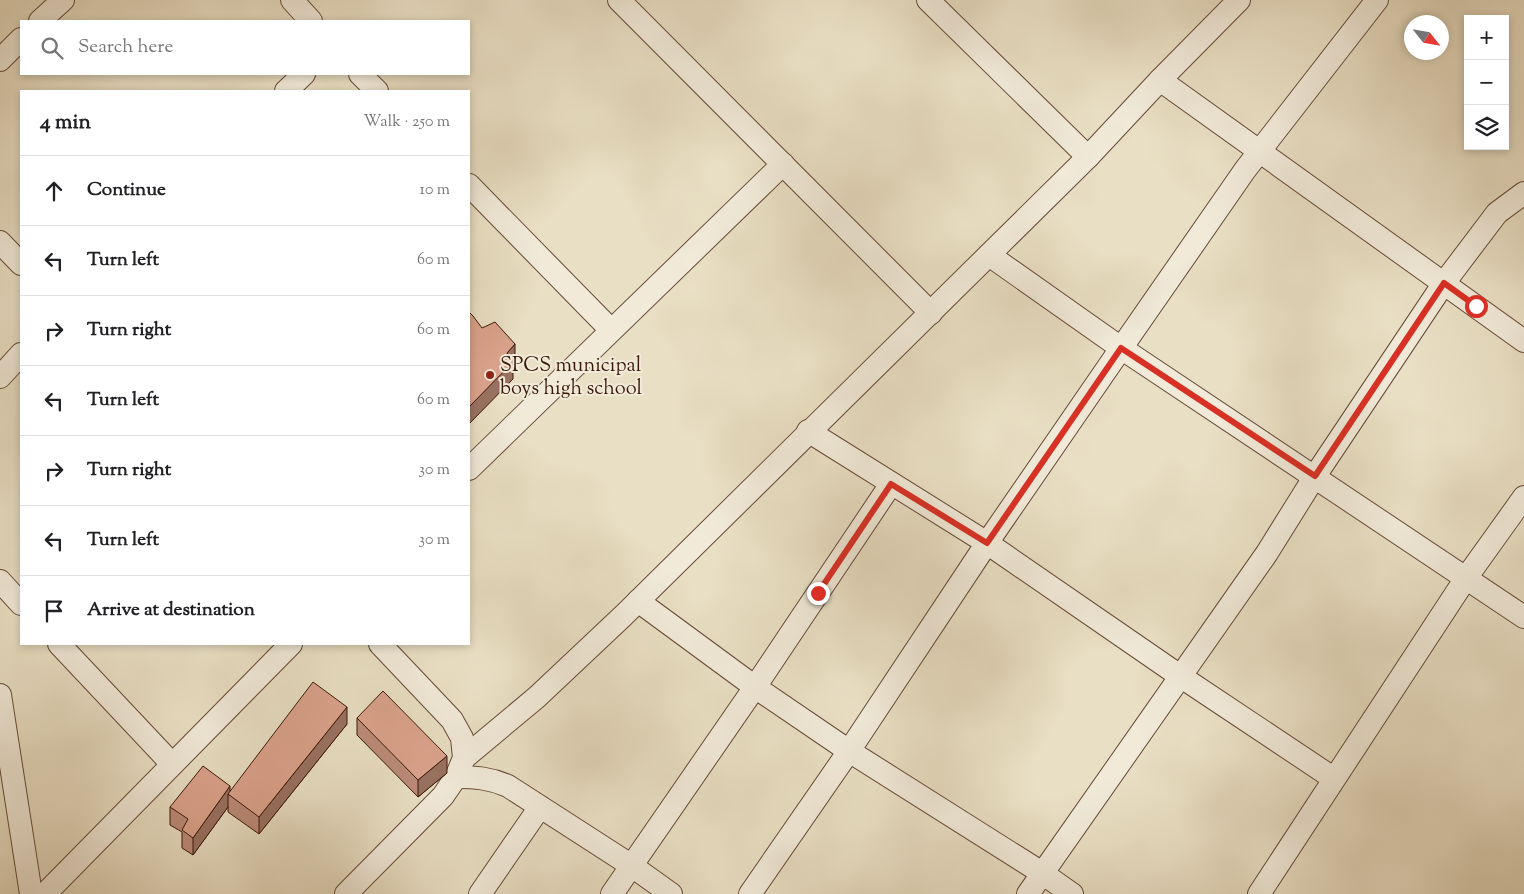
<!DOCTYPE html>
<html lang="en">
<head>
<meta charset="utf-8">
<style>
	:root { --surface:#fff; --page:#f6f6f6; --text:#202124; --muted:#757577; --line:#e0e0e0 }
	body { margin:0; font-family:"Sorts Mill Goudy",serif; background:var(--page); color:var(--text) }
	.controls { position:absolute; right:15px; top:15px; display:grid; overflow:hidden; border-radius:0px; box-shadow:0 2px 8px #0003 }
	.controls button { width:45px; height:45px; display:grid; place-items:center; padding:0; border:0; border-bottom:1px solid var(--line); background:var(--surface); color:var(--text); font:25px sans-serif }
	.compass { position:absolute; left:1404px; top:15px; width:45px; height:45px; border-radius:50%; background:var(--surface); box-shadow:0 2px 8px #0003; rotate:121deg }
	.stop { position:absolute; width:15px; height:15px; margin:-11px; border:4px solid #d93025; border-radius:50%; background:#fff }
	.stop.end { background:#d93025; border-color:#fff; box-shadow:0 1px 5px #0008 }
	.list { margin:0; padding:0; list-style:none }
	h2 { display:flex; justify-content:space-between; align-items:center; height:65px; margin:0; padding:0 20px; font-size:21px }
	h2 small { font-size:16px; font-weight:400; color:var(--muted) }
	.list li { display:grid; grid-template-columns:32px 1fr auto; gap:15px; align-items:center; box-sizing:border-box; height:70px; padding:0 20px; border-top:1px solid var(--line) }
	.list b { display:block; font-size:19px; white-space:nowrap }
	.list em { font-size:16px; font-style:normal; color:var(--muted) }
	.icon { flex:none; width:28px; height:28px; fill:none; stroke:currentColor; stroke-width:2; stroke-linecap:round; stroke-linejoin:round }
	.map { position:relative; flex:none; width:1524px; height:894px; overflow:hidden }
	.search { position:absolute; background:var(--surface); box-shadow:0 2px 8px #0003; left:20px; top:20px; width:450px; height:55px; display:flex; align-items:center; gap:12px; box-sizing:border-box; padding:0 18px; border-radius:0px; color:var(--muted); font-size:19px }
	.panel { position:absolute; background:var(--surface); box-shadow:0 2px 8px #0003; left:20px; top:90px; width:450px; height:555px; border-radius:0px }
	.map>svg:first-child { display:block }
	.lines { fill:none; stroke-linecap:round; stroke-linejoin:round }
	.street-casing { stroke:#664a37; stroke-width:24 }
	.street { stroke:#f1ead9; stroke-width:22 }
	.wall { fill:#bb8b78; stroke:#3b1908 }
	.shaded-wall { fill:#997161; stroke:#3b1908 }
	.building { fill:#daa28b; stroke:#3b1908 }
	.route { stroke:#d93025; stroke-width:6 }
	.poi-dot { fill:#8f2418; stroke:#f1ead9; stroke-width:2 }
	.labels { text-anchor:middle; stroke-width:4; stroke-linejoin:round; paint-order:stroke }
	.poi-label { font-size:20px; fill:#3b1908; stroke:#f1ead9; text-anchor:start }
</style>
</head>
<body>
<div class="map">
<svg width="1524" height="894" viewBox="0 0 1524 894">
	<rect width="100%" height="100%" fill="#e9dfc4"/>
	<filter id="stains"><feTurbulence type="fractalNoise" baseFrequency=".004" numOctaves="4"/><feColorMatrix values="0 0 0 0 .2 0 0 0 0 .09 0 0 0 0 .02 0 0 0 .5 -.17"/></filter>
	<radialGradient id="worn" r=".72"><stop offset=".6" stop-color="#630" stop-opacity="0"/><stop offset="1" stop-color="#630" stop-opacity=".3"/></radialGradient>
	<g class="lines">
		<!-- street casing -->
		<g class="street-casing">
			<g id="street">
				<path d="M 292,0 L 311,21"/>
				<path d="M 619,0 L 931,313"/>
				<path d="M 928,0 L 1088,157"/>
				<path d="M 40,21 L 63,0"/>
				<path d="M 0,60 L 21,39"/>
				<path d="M 360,74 L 377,91"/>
				<path d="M 1160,80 L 1524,341"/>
				<path d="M 286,91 L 304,74"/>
				<path d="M 469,185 L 611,330"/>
				<path d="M 0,242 L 21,264"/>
				<path d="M 989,255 L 1121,348 L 1524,617"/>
				<path d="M 0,377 L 21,354"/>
				<path d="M 808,431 L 987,543 L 1180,676 L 1333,778"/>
				<path d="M 469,469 L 783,164"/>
				<path d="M 0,581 L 21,604"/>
				<path d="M 638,601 L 755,687 L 849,751 L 1042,873 L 1072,894"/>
				<path d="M 59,644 L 172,764"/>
				<path d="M 0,695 L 31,894"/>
				<path d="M 464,758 L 537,697 L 624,615 L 1088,157 L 1160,80 L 1239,0"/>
				<path d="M 456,777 C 475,777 490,778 508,786 L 632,866 L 671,894"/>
				<path d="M 45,894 L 291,644"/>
				<path d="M 346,894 L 443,796 L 456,777 L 464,758 L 462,738 L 452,720 L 380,644"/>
				<path d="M 480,894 L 540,807"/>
				<path d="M 612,894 L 755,687 L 891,484"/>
				<path d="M 750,894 L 849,751 L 987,543 L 1113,360 L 1245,170 L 1377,0"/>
				<path d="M 1028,894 L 1267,553 L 1315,476 L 1444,283 L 1497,213 L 1524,193"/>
				<path d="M 1259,894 L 1466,578 L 1524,497"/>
			</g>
		</g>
		<!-- street -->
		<use href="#street" class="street"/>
	</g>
	<!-- wall -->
	<g class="wall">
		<path d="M 357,718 L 447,773 L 418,797 L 357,735 Z"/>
		<path d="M 347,724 L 259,834 L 228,812 L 228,807 L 193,855 L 182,848 L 182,832 L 170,825 L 170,807 L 230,791 Z"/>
	</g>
	<!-- shaded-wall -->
	<g class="shaded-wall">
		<path d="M 515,344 L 515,361 L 513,363 L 513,379 L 469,424 L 469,407 L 507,353 Z"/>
		<path d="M 347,707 L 347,724 L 259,834 L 259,817 Z"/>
		<path d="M 447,756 L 447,773 L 418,797 L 418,780 Z"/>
		<path d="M 230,786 L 230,796 L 228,794 L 228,807 L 193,855 L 193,838 Z"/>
	</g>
	<!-- building -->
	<g class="building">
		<path d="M 469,312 L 473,316 L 482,328 L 495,322 L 515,344 L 507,353 L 513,362 L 469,407 Z"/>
		<path d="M 313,682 L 347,707 L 259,817 L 228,794 Z"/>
		<path d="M 383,691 L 447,756 L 418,780 L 357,718 Z"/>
		<path d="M 203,766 L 230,786 L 193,838 L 182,830 L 188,819 L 170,807 Z"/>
	</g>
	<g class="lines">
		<!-- route -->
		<path class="route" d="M 818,593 L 891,484 L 987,543 L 1121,348 L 1315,476 L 1444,283 L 1476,306"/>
	</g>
	<!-- markers -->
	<circle class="poi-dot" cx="490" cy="375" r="5"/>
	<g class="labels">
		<!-- poi labels -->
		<g class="poi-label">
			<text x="500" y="371">SPCS municipal<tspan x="500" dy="23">boys high school</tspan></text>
		</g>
	</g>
	<rect width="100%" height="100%" filter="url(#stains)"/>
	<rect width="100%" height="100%" fill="url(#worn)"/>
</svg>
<div class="controls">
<button>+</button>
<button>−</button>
<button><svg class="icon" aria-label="layers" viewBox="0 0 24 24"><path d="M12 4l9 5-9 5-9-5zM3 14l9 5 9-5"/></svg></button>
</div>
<svg class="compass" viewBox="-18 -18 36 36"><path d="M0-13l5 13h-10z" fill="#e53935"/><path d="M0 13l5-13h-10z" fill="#757577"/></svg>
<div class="stop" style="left:1476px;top:306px"></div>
<div class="stop end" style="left:818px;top:593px"></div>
<div class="search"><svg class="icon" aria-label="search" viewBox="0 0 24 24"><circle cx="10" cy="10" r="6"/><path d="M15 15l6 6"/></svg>Search here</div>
<section class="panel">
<h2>4 min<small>Walk · 250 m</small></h2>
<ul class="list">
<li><svg class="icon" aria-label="ahead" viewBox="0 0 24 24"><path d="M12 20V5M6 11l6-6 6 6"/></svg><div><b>Continue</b></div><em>10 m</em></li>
<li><svg class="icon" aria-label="left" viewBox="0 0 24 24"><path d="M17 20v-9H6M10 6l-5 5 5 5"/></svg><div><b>Turn left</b></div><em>60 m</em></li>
<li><svg class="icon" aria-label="right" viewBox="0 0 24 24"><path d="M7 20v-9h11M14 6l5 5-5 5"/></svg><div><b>Turn right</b></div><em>60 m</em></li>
<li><svg class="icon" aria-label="left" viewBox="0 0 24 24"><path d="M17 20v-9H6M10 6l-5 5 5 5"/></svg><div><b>Turn left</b></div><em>60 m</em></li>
<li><svg class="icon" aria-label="right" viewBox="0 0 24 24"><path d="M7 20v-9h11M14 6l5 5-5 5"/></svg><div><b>Turn right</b></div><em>30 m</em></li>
<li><svg class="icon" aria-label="left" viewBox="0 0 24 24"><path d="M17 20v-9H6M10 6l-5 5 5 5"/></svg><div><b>Turn left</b></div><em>30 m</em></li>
<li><svg class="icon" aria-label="arrive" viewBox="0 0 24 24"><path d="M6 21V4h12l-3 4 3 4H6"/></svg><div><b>Arrive at destination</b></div></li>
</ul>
</section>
</div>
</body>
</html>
